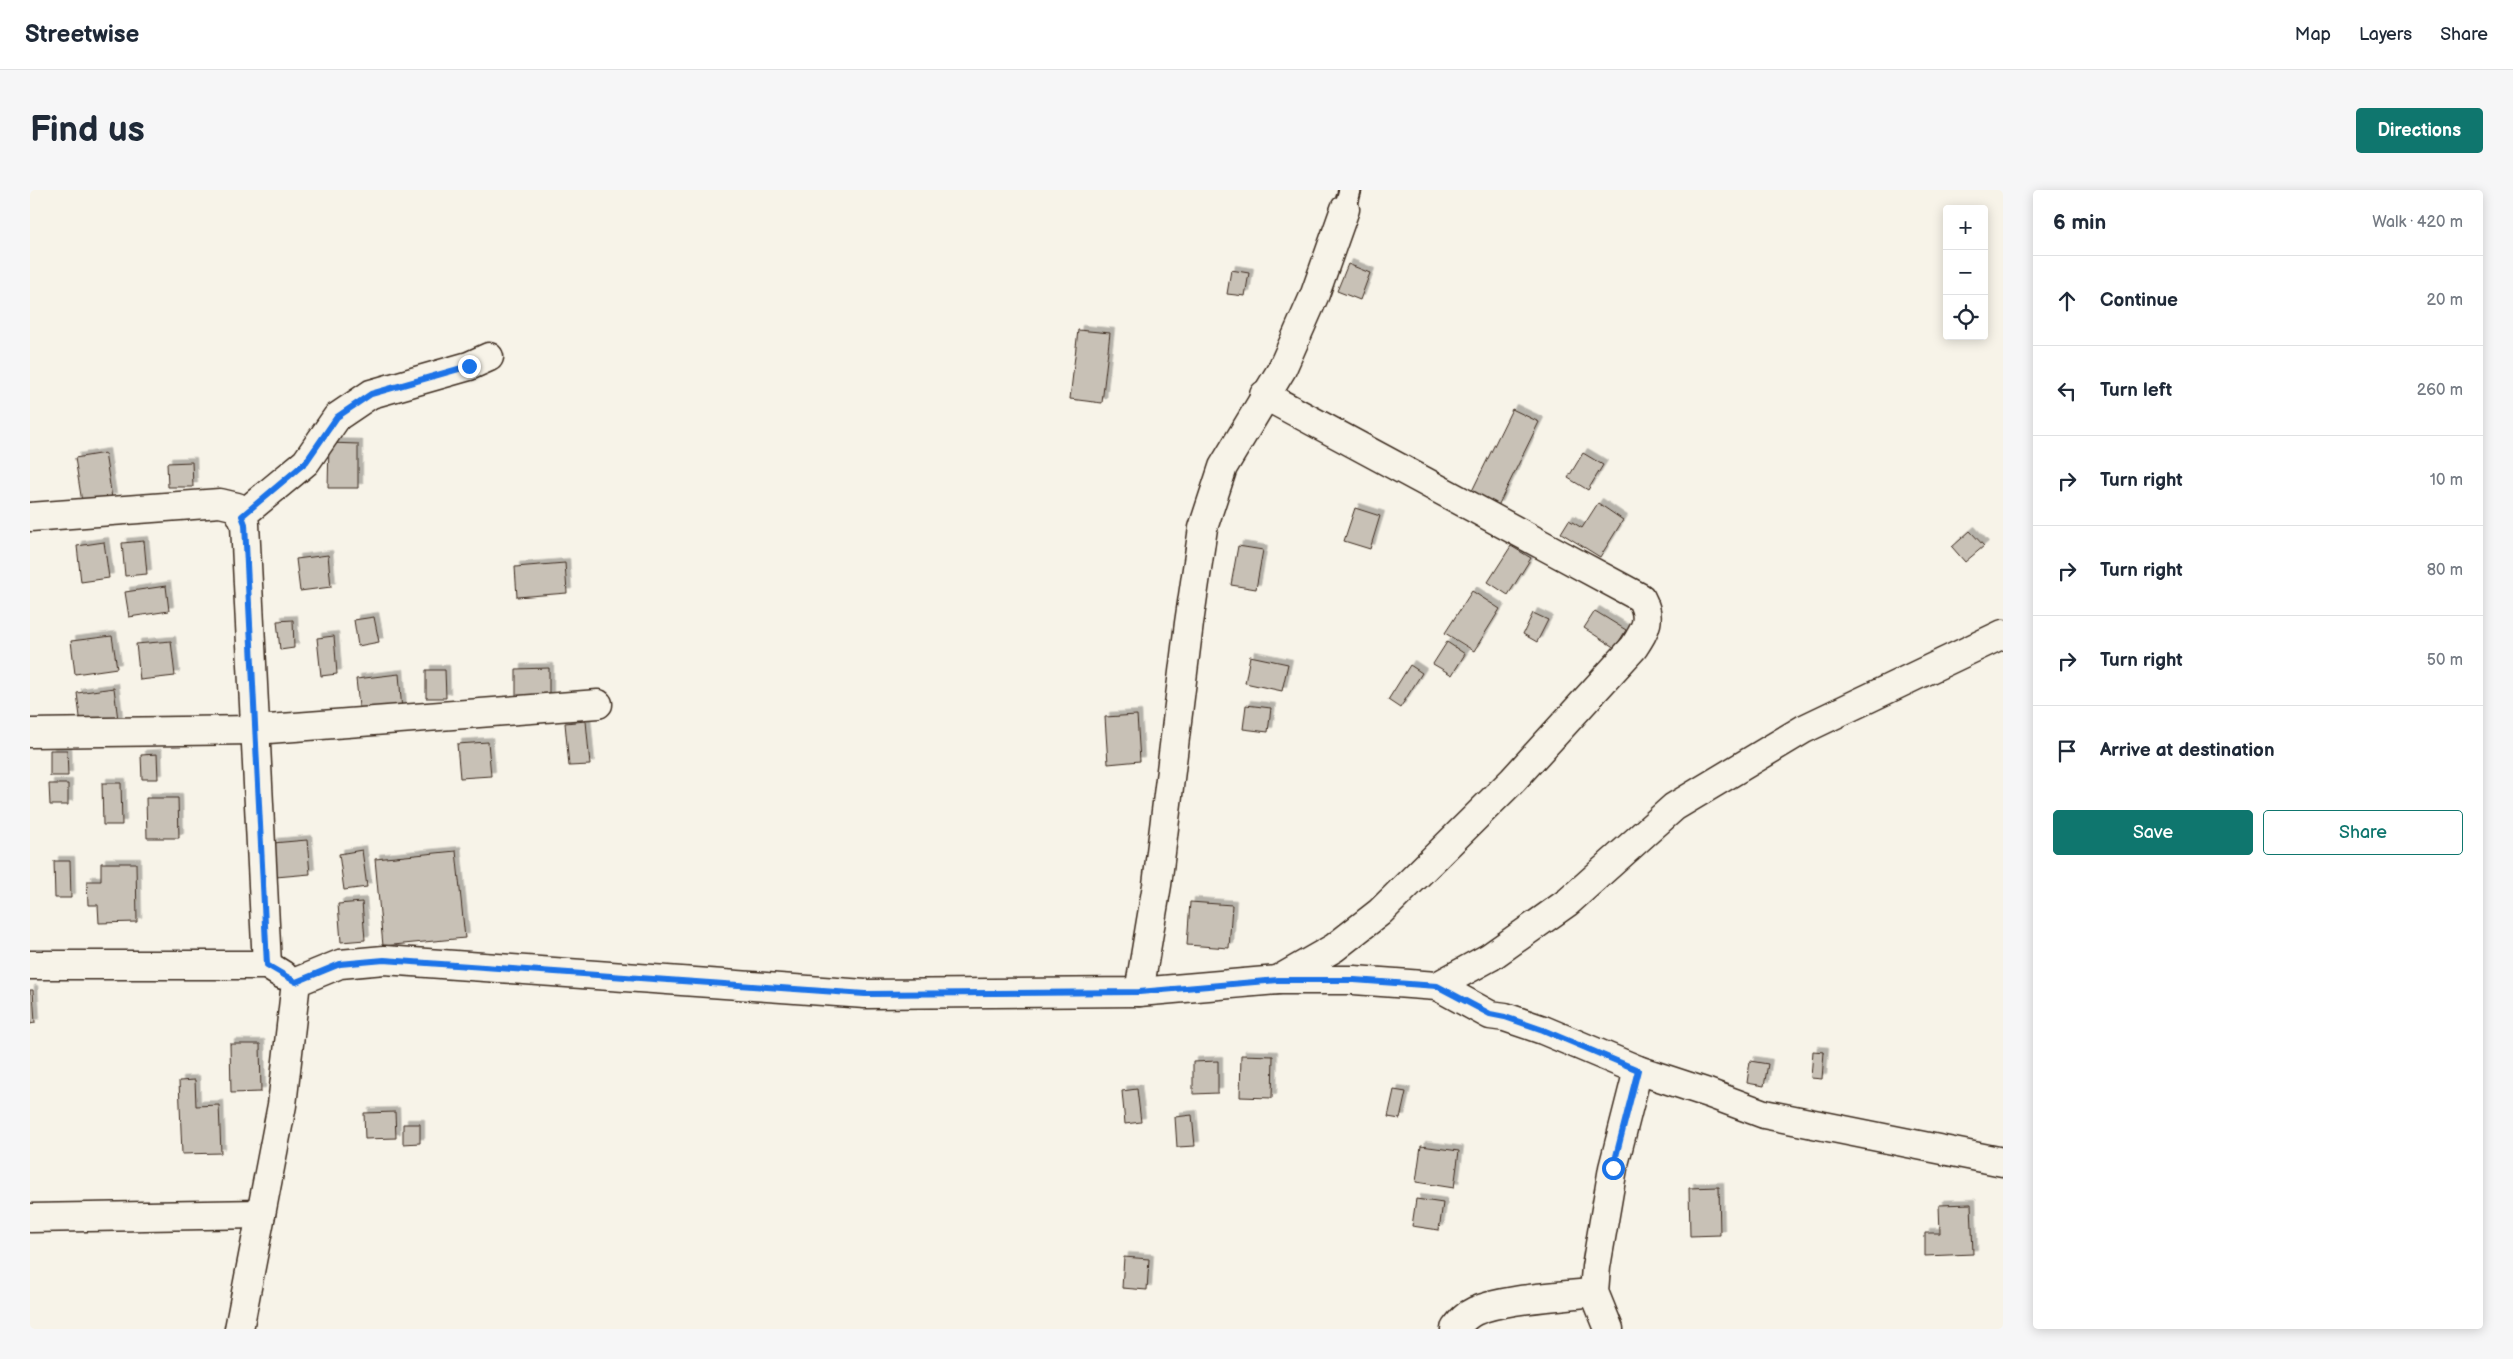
<!DOCTYPE html>
<html lang="en">
<head>
<meta charset="utf-8">
<style>
	:root { --surface:#fff; --page:#f6f6f7; --text:#1f2937; --muted:#747a83; --line:#e0e1e3; --accent:#0f766e }
	body { margin:0; font-family:"Balsamiq Sans",sans-serif; background:var(--page); color:var(--text) }
	.controls { position:absolute; right:15px; top:15px; display:grid; overflow:hidden; border-radius:5px; box-shadow:0 2px 12px #0003 }
	.controls button { width:45px; height:45px; display:grid; place-items:center; padding:0; border:0; border-bottom:1px solid var(--line); background:var(--surface); color:var(--text); font:25px sans-serif }
	.stop { position:absolute; width:15px; height:15px; margin:-11px; border:4px solid #1a73e8; border-radius:50%; background:#fff }
	.stop.end { background:#1a73e8; border-color:#fff; box-shadow:0 1px 5px #0008 }
	.list { margin:0; padding:0; list-style:none }
	h2 { display:flex; justify-content:space-between; align-items:center; height:65px; margin:0; padding:0 20px; font-size:21px }
	h2 small { font-size:16px; font-weight:400; color:var(--muted) }
	.list li { display:grid; grid-template-columns:32px 1fr auto; gap:15px; align-items:center; box-sizing:border-box; height:90px; padding:0 20px; border-top:1px solid var(--line) }
	.list b { display:block; font-size:19px; white-space:nowrap }
	.list em { font-size:16px; font-style:normal; color:var(--muted) }
	.actions { display:flex; gap:10px; padding:15px 20px }
	.actions a { flex:1; padding:11px 0; border:1px solid var(--accent); border-radius:5px; text-align:center; font-size:18px; color:var(--accent) }
	.actions .main { background:var(--accent); color:#fff }
	.icon { flex:none; width:28px; height:28px; fill:none; stroke:currentColor; stroke-width:2; stroke-linecap:round; stroke-linejoin:round }
	.map { position:relative; flex:none; width:1973px; height:1139px; overflow:hidden; border-radius:5px }
	header { display:flex; align-items:center; gap:30px; box-sizing:border-box; height:70px; padding:0 25px; background:var(--surface); border-bottom:1px solid var(--line) }
	header strong { font-size:24px }
	nav { display:flex; gap:28px; margin-inline-start:auto; font-size:18px }
	.intro { display:flex; align-items:center; justify-content:space-between; box-sizing:border-box; height:120px; padding:0 30px }
	h1 { margin:0; font-size:35px }
	.button { padding:12px 22px; border-radius:5px; background:var(--accent); color:#fff; font-size:18px; font-weight:700 }
	main { display:flex; gap:30px; padding:0 30px }
	aside { flex:1; background:var(--surface); border-radius:5px; box-shadow:0 2px 12px #0003 }
	.map>svg:first-child { display:block }
	.building { fill:#c8c1b6; stroke:#3b2a1e; filter:url(#shadow) }
	.lines { fill:none; stroke-linecap:round; stroke-linejoin:round }
	.service-casing { stroke:#3b2a1e; stroke-width:25 }
	.minor-casing { stroke:#3b2a1e; stroke-width:31 }
	.tertiary-casing { stroke:#3b2a1e; stroke-width:31 }
	.service { stroke:#f7f3e8; stroke-width:21 }
	.minor { stroke:#f7f3e8; stroke-width:28 }
	.tertiary { stroke:#f7f3e8; stroke-width:28 }
	.route { stroke:#1a73e8; stroke-width:6 }
</style>
</head>
<body>
<header>
<strong>Streetwise</strong>
<nav><a>Map</a><a>Layers</a><a>Share</a></nav>
</header>
<div class="intro"><h1>Find us</h1><a class="button">Directions</a></div>
<main>
<div class="map">
<svg width="1973" height="1139" viewBox="0 0 1973 1139">
	<defs>
		<filter id="shadow"><feDropShadow dx="4.5" dy="-4.5" stdDeviation="0" flood-color="#0004"/></filter>
	</defs>
	<rect width="100%" height="100%" fill="#f7f3e8"/>
	<filter id="ink" filterUnits="userSpaceOnUse"><feTurbulence type="fractalNoise" baseFrequency=".02" numOctaves="2"/><feDisplacementMap in="SourceGraphic" scale="10" xChannelSelector="R" yChannelSelector="G"/><feConvolveMatrix kernelMatrix="1 2 1 2 8 2 1 2 1" color-interpolation-filters="sRGB"/></filter>
	<g filter="url(#ink)">
		<!-- building -->
		<g class="building">
			<path d="M 1318,74 L 1340,83 L 1330,110 L 1307,101 Z"/>
			<path d="M 1201,80 L 1219,83 L 1215,106 L 1197,104 Z"/>
			<path d="M 1048,140 L 1080,143 L 1072,213 L 1040,209 Z"/>
			<path d="M 1482,219 L 1509,232 L 1468,316 L 1441,303 Z"/>
			<path d="M 299,253 L 328,254 L 328,298 L 298,298 Z"/>
			<path d="M 75,263 L 82,308 L 52,312 L 45,268 Z"/>
			<path d="M 1553,263 L 1573,275 L 1558,300 L 1538,288 Z"/>
			<path d="M 162,272 L 163,297 L 138,297 L 137,273 Z"/>
			<path d="M 1568,313 L 1593,330 L 1570,367 L 1531,343 L 1539,330 L 1552,338 Z"/>
			<path d="M 1325,318 L 1350,326 L 1340,359 L 1314,351 Z"/>
			<path d="M 1940,341 L 1954,356 L 1935,372 L 1922,357 Z"/>
			<path d="M 114,351 L 117,384 L 95,386 L 92,353 Z"/>
			<path d="M 74,352 L 79,388 L 51,392 L 47,356 Z"/>
			<path d="M 1208,356 L 1233,360 L 1226,399 L 1201,395 Z"/>
			<path d="M 1481,356 L 1501,368 L 1478,405 L 1458,392 Z"/>
			<path d="M 298,365 L 301,397 L 270,401 L 266,369 Z"/>
			<path d="M 535,373 L 537,403 L 487,407 L 485,377 Z"/>
			<path d="M 136,396 L 139,421 L 99,427 L 95,402 Z"/>
			<path d="M 1442,401 L 1470,419 L 1444,461 L 1415,443 Z"/>
			<path d="M 1565,421 L 1596,440 L 1585,458 L 1554,438 Z"/>
			<path d="M 1503,423 L 1518,430 L 1507,452 L 1493,444 Z"/>
			<path d="M 344,427 L 349,452 L 328,456 L 324,430 Z"/>
			<path d="M 263,430 L 264,458 L 250,460 L 247,431 Z"/>
			<path d="M 82,446 L 87,478 L 45,484 L 41,451 Z"/>
			<path d="M 304,446 L 307,484 L 291,486 L 287,448 Z"/>
			<path d="M 141,451 L 145,486 L 110,490 L 106,454 Z"/>
			<path d="M 1417,452 L 1435,464 L 1422,485 L 1403,474 Z"/>
			<path d="M 1220,466 L 1258,474 L 1252,501 L 1215,493 Z"/>
			<path d="M 1380,475 L 1392,483 L 1370,518 L 1358,510 Z"/>
			<path d="M 519,478 L 519,511 L 486,511 L 486,479 Z"/>
			<path d="M 396,480 L 415,480 L 416,508 L 396,508 Z"/>
			<path d="M 369,484 L 372,521 L 330,526 L 326,489 Z"/>
			<path d="M 84,498 L 88,530 L 51,535 L 47,503 Z"/>
			<path d="M 1216,515 L 1241,518 L 1238,542 L 1213,539 Z"/>
			<path d="M 1107,525 L 1110,571 L 1078,574 L 1075,527 Z"/>
			<path d="M 556,531 L 560,575 L 539,576 L 535,533 Z"/>
			<path d="M 458,552 L 461,586 L 430,588 L 427,554 Z"/>
			<path d="M 20,560 L 37,560 L 38,586 L 20,586 Z"/>
			<path d="M 127,564 L 128,589 L 112,589 L 111,565 Z"/>
			<path d="M 72,593 L 91,593 L 92,635 L 73,635 Z"/>
			<path d="M 19,594 L 38,594 L 38,615 L 20,615 Z"/>
			<path d="M 116,608 L 148,608 L 149,648 L 117,648 Z"/>
			<path d="M 277,650 L 280,684 L 246,687 L 243,653 Z"/>
			<path d="M 332,660 L 337,697 L 314,700 L 309,664 Z"/>
			<path d="M 426,661 L 435,748 L 353,756 L 345,669 Z"/>
			<path d="M 24,671 L 40,671 L 41,708 L 25,708 Z"/>
			<path d="M 71,673 L 106,673 L 107,732 L 69,733 L 68,715 L 58,715 L 57,691 L 71,691 Z"/>
			<path d="M 332,712 L 335,750 L 311,752 L 308,714 Z"/>
			<path d="M 1160,712 L 1202,715 L 1199,758 L 1157,755 Z"/>
			<path d="M 0,800 L 3,800 L 5,833 L 0,834 Z"/>
			<path d="M 200,854 L 230,854 L 231,902 L 201,903 Z"/>
			<path d="M 1783,861 L 1794,862 L 1792,889 L 1781,888 Z"/>
			<path d="M 1211,865 L 1243,866 L 1242,908 L 1210,907 Z"/>
			<path d="M 1188,871 L 1188,903 L 1163,904 L 1163,872 Z"/>
			<path d="M 1720,871 L 1738,874 L 1734,896 L 1717,893 Z"/>
			<path d="M 165,890 L 166,916 L 189,915 L 191,963 L 152,964 L 149,891 Z"/>
			<path d="M 1107,899 L 1111,932 L 1095,934 L 1092,901 Z"/>
			<path d="M 1364,900 L 1376,902 L 1370,929 L 1358,927 Z"/>
			<path d="M 365,922 L 366,948 L 335,949 L 334,923 Z"/>
			<path d="M 1162,925 L 1165,956 L 1147,957 L 1145,927 Z"/>
			<path d="M 373,934 L 390,934 L 390,953 L 373,954 Z"/>
			<path d="M 1391,956 L 1429,961 L 1424,998 L 1386,992 Z"/>
			<path d="M 1689,997 L 1690,1045 L 1660,1046 L 1659,998 Z"/>
			<path d="M 1386,1009 L 1413,1013 L 1409,1040 L 1382,1036 Z"/>
			<path d="M 1941,1014 L 1943,1064 L 1895,1066 L 1895,1043 L 1910,1043 L 1909,1015 Z"/>
			<path d="M 1094,1067 L 1119,1069 L 1117,1100 L 1092,1098 Z"/>
		</g>
		<g class="lines">
			<!-- service casing -->
			<g class="service-casing">
				<path id="service" d="M 1315,19 L 1320,0"/>
			</g>
			<!-- minor casing -->
			<g class="minor-casing">
				<g id="minor">
					<path d="M 1234,205 L 1611,408 C 1622,429 1616,438 1604,457 L 1483,590 L 1350,722 L 1304,758 L 1248,790"/>
					<path d="M 212,325 L 276,272 L 307,227 L 341,204 L 439,176 L 459,167"/>
					<path d="M 0,327 L 190,313 L 207,317 L 215,334 L 237,775"/>
					<path d="M 0,543 L 225,540 L 568,514"/>
					<path d="M 0,775 L 237,775 L 253,785"/>
					<path d="M 1407,796 L 1460,825 L 1475,827 L 1513,840 L 1608,880 L 1678,903 L 1734,924 L 1973,972"/>
					<path d="M 1109,802 L 1127,695 L 1159,433 L 1173,338 L 1193,277 L 1252,179 L 1285,104 L 1315,19"/>
					<path d="M 0,1028 L 231,1024"/>
					<path d="M 1425,1139 C 1431,1131 1436,1125 1445,1121 C 1476,1108 1530,1107 1564,1102"/>
					<path d="M 1579,1139 L 1564,1102 L 1566,1077 L 1583,978 L 1608,880"/>
				</g>
			</g>
			<!-- tertiary casing -->
			<g class="tertiary-casing">
				<path id="tertiary" d="M 209,1139 L 252,915 L 266,792 L 310,774 L 354,770 L 835,804 L 1109,802 L 1248,790 L 1324,790 L 1407,796 L 1460,767 L 1538,712 L 1644,617 L 1774,539 L 1973,444"/>
			</g>
			<!-- service -->
			<use href="#service" class="service"/>
			<!-- minor -->
			<use href="#minor" class="minor"/>
			<!-- tertiary -->
			<use href="#tertiary" class="tertiary"/>
		</g>
	</g>
	<g class="lines" filter="url(#ink)">
		<!-- route -->
		<path class="route" d="M 439,176 L 341,204 L 307,227 L 276,272 L 212,326 L 215,334 L 237,775 L 266,792 L 310,774 L 354,770 L 835,804 L 1109,802 L 1248,790 L 1324,790 L 1407,796 L 1460,824 L 1475,827 L 1513,840 L 1608,880 L 1583,978"/>
	</g>
</svg>
<div class="controls">
<button>+</button>
<button>−</button>
<button><svg class="icon" aria-label="locate" viewBox="0 0 24 24"><circle cx="12" cy="12" r="6"/><path d="M12 2v4M12 18v4M2 12h4M18 12h4"/></svg></button>
</div>
<div class="stop" style="left:1583px;top:978px"></div>
<div class="stop end" style="left:439px;top:176px"></div>
</div>
<aside>
<h2>6 min<small>Walk · 420 m</small></h2>
<ul class="list">
<li><svg class="icon" aria-label="ahead" viewBox="0 0 24 24"><path d="M12 20V5M6 11l6-6 6 6"/></svg><div><b>Continue</b></div><em>20 m</em></li>
<li><svg class="icon" aria-label="left" viewBox="0 0 24 24"><path d="M17 20v-9H6M10 6l-5 5 5 5"/></svg><div><b>Turn left</b></div><em>260 m</em></li>
<li><svg class="icon" aria-label="right" viewBox="0 0 24 24"><path d="M7 20v-9h11M14 6l5 5-5 5"/></svg><div><b>Turn right</b></div><em>10 m</em></li>
<li><svg class="icon" aria-label="right" viewBox="0 0 24 24"><path d="M7 20v-9h11M14 6l5 5-5 5"/></svg><div><b>Turn right</b></div><em>80 m</em></li>
<li><svg class="icon" aria-label="right" viewBox="0 0 24 24"><path d="M7 20v-9h11M14 6l5 5-5 5"/></svg><div><b>Turn right</b></div><em>50 m</em></li>
<li><svg class="icon" aria-label="arrive" viewBox="0 0 24 24"><path d="M6 21V4h12l-3 4 3 4H6"/></svg><div><b>Arrive at destination</b></div></li>
</ul>
<div class="actions"><a class="main">Save</a><a>Share</a></div>
</aside>
</main>
</body>
</html>
